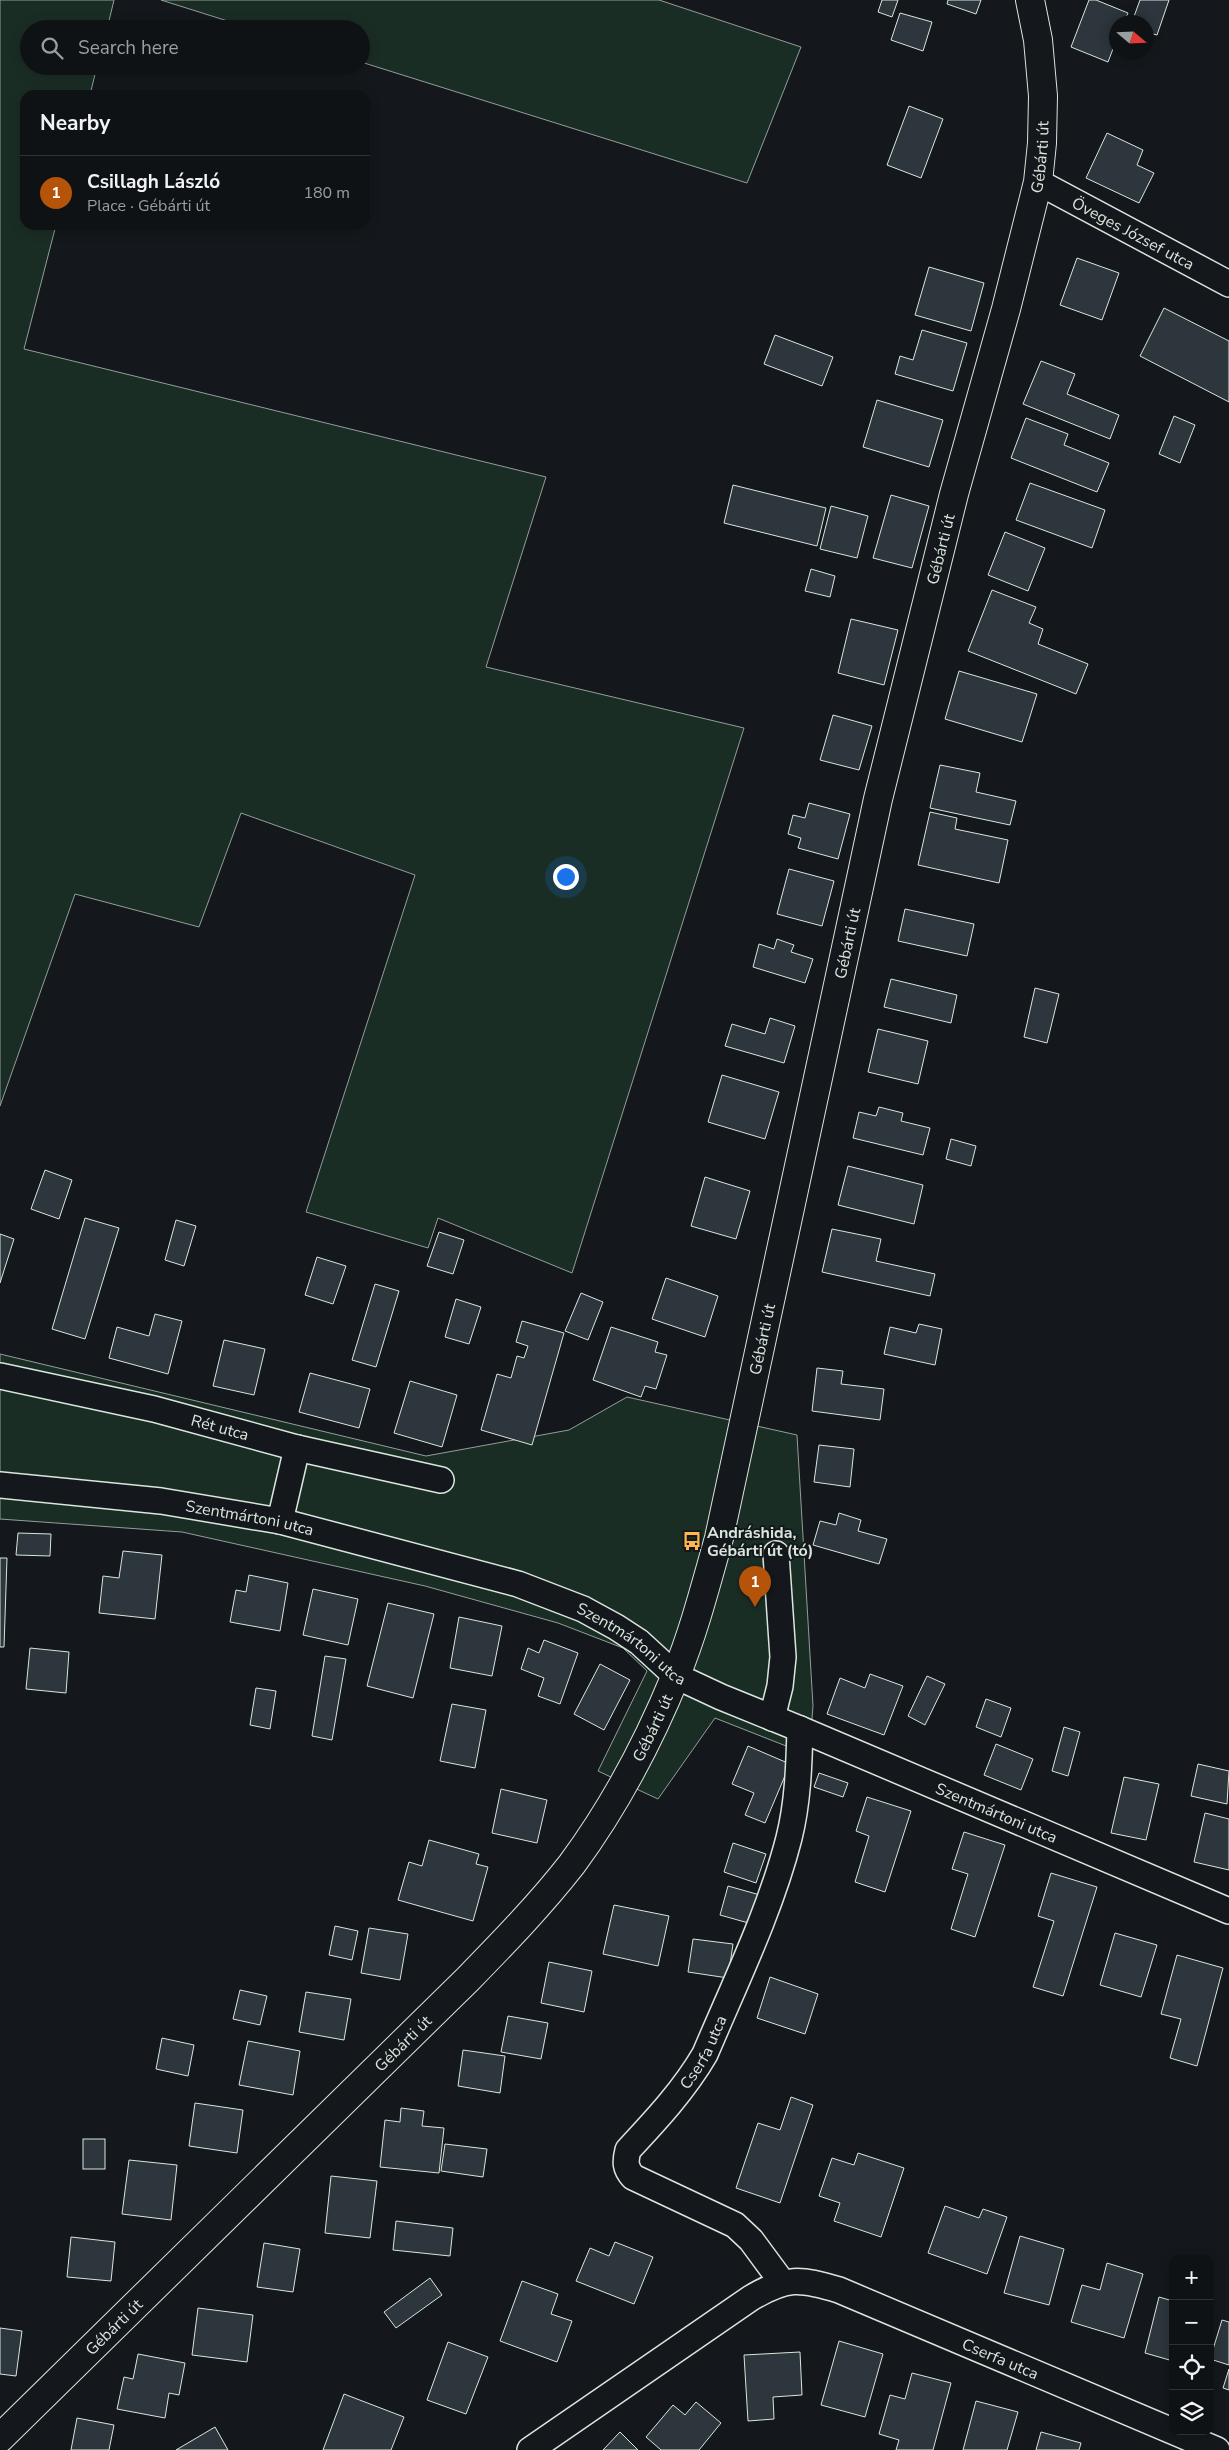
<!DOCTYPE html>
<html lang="en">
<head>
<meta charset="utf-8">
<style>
	:root { --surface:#0f1215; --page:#181b1e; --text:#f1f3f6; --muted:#9b9ea0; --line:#2f3234; --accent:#b45309 }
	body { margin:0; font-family:"Nunito Sans",sans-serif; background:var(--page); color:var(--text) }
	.controls { position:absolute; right:15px; bottom:15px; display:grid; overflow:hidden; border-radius:10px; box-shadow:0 2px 12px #0003 }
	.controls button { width:45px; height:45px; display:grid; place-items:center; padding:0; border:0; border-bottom:1px solid var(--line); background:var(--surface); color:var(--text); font:25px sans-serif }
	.compass { position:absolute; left:1109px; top:15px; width:45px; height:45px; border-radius:50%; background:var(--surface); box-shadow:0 2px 12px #0003; rotate:109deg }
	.you { position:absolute; left:565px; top:876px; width:18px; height:18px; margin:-12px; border:4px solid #fff; border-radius:50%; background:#1a73e8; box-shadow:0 0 0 8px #1a73e833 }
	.badge { display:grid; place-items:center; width:32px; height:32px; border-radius:50%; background:var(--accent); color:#fff; font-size:16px; font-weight:700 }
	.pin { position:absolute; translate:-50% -41px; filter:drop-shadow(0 1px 2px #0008) }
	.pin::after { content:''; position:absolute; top:26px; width:18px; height:15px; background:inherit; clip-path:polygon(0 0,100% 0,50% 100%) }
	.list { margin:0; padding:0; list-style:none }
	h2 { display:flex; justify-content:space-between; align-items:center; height:65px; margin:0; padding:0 20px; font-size:21px }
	h2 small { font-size:16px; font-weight:400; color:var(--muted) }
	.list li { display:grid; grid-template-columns:32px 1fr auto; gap:15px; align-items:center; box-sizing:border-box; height:75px; padding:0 20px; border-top:1px solid var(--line) }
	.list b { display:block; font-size:19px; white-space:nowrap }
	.list p { margin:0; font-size:16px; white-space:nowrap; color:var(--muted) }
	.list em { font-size:16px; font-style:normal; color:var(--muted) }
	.icon { flex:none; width:28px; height:28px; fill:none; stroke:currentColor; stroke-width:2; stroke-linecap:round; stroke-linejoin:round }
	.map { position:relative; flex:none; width:1229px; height:2450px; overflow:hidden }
	.search { position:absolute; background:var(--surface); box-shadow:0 2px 12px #0003; left:20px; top:20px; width:350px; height:55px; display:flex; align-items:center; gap:12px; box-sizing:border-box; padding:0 18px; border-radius:28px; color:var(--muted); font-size:19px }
	.panel { position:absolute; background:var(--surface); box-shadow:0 2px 12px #0003; left:20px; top:90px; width:350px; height:140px; border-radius:15px }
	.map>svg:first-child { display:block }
	.green { fill:#1a2d24; stroke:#939e99 }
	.building { fill:#2c363c; stroke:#d8e6dc }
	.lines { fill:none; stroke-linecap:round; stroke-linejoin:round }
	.street-casing { stroke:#d8e6dc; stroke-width:28 }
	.secondary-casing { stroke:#d8e6dc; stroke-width:30 }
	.street { stroke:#14181c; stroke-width:25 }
	.secondary { stroke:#14181c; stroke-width:28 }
	.labels { text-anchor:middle; stroke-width:4; stroke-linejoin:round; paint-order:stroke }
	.street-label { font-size:16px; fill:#d8e6dc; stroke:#14181c }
	.poi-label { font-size:16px; font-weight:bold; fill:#d8e6dc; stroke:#14181c; text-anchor:start }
</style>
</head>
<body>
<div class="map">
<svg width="1229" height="2450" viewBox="0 0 1229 2450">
	<rect width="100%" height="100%" fill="#14181c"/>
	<!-- green -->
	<g class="green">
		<path d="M 0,0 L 114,0 L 107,29 L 29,29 L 29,66 L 97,66 L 90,95 L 25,95 L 25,225 L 56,225 L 24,349 L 546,477 L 486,667 L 744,728 L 572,1273 L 438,1218 L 428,1248 L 306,1212 L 415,875 L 241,813 L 199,927 L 75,894 L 0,1106 Z"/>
		<path d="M 161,0 L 659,0 L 801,47 L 747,183 L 361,62 L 361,29 L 253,29 Z"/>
		<path d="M 0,1354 L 426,1456 L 569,1430 L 627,1397 L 797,1435 L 813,1706 L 809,1755 L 715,1718 L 658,1799 L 598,1771 L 647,1671 L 623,1648 L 558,1623 L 425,1586 L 182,1532 L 0,1519 Z"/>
	</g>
	<!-- building -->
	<g class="building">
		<path d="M 882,0 L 898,0 L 892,17 L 878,12 Z"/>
		<path d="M 948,0 L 981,0 L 976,14 L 947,4 Z"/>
		<path d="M 1089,0 L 1096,0 L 1128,13 L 1124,22 L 1116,22 L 1116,41 L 1108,62 L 1071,47 Z"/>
		<path d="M 1140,0 L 1169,0 L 1157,35 L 1146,32 L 1146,22 L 1132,22 Z"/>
		<path d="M 900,13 L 932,22 L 923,51 L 891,40 Z"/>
		<path d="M 909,106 L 943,119 L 921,178 L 887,165 Z"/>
		<path d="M 1107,133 L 1143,150 L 1137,165 L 1154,173 L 1139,203 L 1086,178 Z"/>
		<path d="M 1077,258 L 1119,273 L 1102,320 L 1060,305 Z"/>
		<path d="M 929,267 L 984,283 L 971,331 L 915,315 Z"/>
		<path d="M 1164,308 L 1229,341 L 1229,402 L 1140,356 Z"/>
		<path d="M 922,330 L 967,343 L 953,391 L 895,374 L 900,356 L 913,360 Z"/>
		<path d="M 775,335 L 833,357 L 822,386 L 764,364 Z"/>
		<path d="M 1041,361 L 1075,374 L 1067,394 L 1119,415 L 1110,439 L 1023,404 Z"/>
		<path d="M 877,400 L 943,420 L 929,467 L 863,447 Z"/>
		<path d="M 1174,416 L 1195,425 L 1180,463 L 1159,454 Z"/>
		<path d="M 1026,418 L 1068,434 L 1064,445 L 1109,463 L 1097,492 L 1011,458 Z"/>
		<path d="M 1030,483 L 1105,510 L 1092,548 L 1016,520 Z"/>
		<path d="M 733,485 L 826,508 L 817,546 L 724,523 Z"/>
		<path d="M 891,495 L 929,506 L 912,568 L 873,558 Z"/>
		<path d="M 831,506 L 868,516 L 857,558 L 820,549 Z"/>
		<path d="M 1005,532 L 1045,548 L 1028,591 L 988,575 Z"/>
		<path d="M 811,569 L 835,576 L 830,597 L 805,591 Z"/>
		<path d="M 992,590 L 1036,607 L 1029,623 L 1043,629 L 1038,644 L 1088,664 L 1076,694 L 968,651 Z"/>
		<path d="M 851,619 L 898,630 L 884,685 L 838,673 Z"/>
		<path d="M 959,671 L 1037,694 L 1022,742 L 945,719 Z"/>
		<path d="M 833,715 L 872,726 L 859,770 L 820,760 Z"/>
		<path d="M 940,765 L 980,773 L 976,792 L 1016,801 L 1010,825 L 930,808 Z"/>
		<path d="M 809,803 L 850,814 L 838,859 L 798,848 L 801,838 L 788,834 L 793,815 L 805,818 Z"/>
		<path d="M 930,812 L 957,818 L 955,829 L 1008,840 L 999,883 L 918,865 Z"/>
		<path d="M 789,869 L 834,881 L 822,926 L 777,914 Z"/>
		<path d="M 905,909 L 974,924 L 967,956 L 898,941 Z"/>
		<path d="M 777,939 L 794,945 L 791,952 L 813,959 L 805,983 L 753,967 L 759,944 L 774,949 Z"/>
		<path d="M 891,979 L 957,995 L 951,1023 L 884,1007 Z"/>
		<path d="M 1035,988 L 1059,994 L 1047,1043 L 1024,1037 Z"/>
		<path d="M 770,1018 L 795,1026 L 784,1063 L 725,1046 L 732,1024 L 765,1034 Z"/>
		<path d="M 878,1029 L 928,1041 L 918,1084 L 868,1072 Z"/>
		<path d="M 722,1075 L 779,1092 L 765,1139 L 708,1122 Z"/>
		<path d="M 879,1107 L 903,1113 L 901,1121 L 930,1128 L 923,1155 L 853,1138 L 859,1112 L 876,1116 Z"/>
		<path d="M 951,1139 L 976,1146 L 971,1166 L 946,1159 Z"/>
		<path d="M 848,1166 L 923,1185 L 914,1224 L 838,1205 Z"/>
		<path d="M 45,1170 L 72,1180 L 59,1219 L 31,1209 Z"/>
		<path d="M 705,1177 L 750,1191 L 736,1239 L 691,1226 Z"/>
		<path d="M 85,1218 L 119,1228 L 85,1339 L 52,1329 Z"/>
		<path d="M 176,1220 L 196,1226 L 184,1266 L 165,1260 Z"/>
		<path d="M 832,1229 L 881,1239 L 876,1261 L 935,1274 L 930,1296 L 822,1272 Z"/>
		<path d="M 439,1232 L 464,1240 L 453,1274 L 427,1266 Z"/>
		<path d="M 0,1234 L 14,1239 L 0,1283 Z"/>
		<path d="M 317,1257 L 346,1266 L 333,1304 L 305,1295 Z"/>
		<path d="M 666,1278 L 718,1296 L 705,1337 L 652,1319 Z"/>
		<path d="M 375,1284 L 399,1291 L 376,1367 L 352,1360 Z"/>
		<path d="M 581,1293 L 603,1302 L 588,1340 L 565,1331 Z"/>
		<path d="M 456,1299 L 481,1307 L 469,1344 L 445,1337 Z"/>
		<path d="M 155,1314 L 182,1321 L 168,1374 L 109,1358 L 117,1327 L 149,1336 Z"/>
		<path d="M 522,1321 L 564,1333 L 532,1445 L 481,1430 L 497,1374 L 511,1378 L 517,1356 L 524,1358 L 528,1346 L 516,1342 Z"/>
		<path d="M 919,1324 L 942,1329 L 935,1365 L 884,1354 L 890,1327 L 916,1333 Z"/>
		<path d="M 611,1327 L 658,1342 L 655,1352 L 667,1355 L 656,1389 L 645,1386 L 641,1397 L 593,1380 Z"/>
		<path d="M 224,1340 L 265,1349 L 254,1395 L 213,1386 Z"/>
		<path d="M 817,1368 L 843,1371 L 841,1384 L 884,1389 L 880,1420 L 812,1411 Z"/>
		<path d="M 310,1373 L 370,1389 L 359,1428 L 299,1412 Z"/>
		<path d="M 410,1381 L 457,1395 L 442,1447 L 394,1433 Z"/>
		<path d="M 819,1445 L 854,1449 L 850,1487 L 814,1482 Z"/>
		<path d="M 839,1513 L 861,1520 L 858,1531 L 887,1539 L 879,1564 L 813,1545 L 820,1521 L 836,1525 Z"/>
		<path d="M 18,1533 L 51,1534 L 50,1556 L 16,1555 Z"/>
		<path d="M 123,1551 L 162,1555 L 155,1619 L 99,1613 L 103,1576 L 119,1578 Z"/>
		<path d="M 0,1558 L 7,1558 L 4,1647 L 0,1647 Z"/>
		<path d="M 249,1575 L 288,1583 L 280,1631 L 230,1622 L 236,1590 L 246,1592 Z"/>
		<path d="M 313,1589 L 358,1599 L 348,1645 L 303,1635 Z"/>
		<path d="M 388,1603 L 434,1614 L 413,1698 L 367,1686 Z"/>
		<path d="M 459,1617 L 502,1626 L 492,1676 L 450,1668 Z"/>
		<path d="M 544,1640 L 578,1653 L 560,1704 L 538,1696 L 544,1678 L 521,1669 L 528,1648 L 539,1653 Z"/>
		<path d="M 30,1648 L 69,1652 L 66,1693 L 26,1689 Z"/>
		<path d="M 325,1656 L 346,1659 L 332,1740 L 312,1736 Z"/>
		<path d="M 600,1664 L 630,1680 L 604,1730 L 574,1714 Z"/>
		<path d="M 870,1674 L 903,1686 L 884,1735 L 827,1714 L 840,1678 L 865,1688 Z"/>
		<path d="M 927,1676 L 945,1684 L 925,1725 L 908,1716 Z"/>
		<path d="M 256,1688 L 276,1691 L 270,1729 L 250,1725 Z"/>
		<path d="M 986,1699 L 1011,1708 L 1001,1737 L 976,1727 Z"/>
		<path d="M 452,1704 L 486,1710 L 475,1768 L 440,1761 Z"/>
		<path d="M 1064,1727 L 1080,1732 L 1068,1776 L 1052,1771 Z"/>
		<path d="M 996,1744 L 1033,1759 L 1021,1790 L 984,1775 Z"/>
		<path d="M 748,1746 L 790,1764 L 765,1823 L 745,1815 L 754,1793 L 732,1784 Z"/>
		<path d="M 1198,1764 L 1229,1771 L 1227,1804 L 1191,1796 Z"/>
		<path d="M 819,1773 L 848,1783 L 843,1797 L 814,1787 Z"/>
		<path d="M 1124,1777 L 1159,1784 L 1146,1840 L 1111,1833 Z"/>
		<path d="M 501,1789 L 547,1800 L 537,1843 L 492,1833 Z"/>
		<path d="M 867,1797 L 911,1811 L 885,1892 L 855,1882 L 869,1836 L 856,1831 Z"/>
		<path d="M 1205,1813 L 1229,1819 L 1229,1870 L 1194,1862 Z"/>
		<path d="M 964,1832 L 1005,1845 L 975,1937 L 951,1929 L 968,1874 L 952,1869 Z"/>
		<path d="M 429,1840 L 479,1854 L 476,1864 L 488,1867 L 473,1921 L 398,1900 L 409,1862 L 422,1866 Z"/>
		<path d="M 733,1843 L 766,1854 L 756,1883 L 724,1872 Z"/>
		<path d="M 1051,1873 L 1097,1887 L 1063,1996 L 1033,1987 L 1054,1921 L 1038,1916 Z"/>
		<path d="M 728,1886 L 760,1895 L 752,1924 L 720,1915 Z"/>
		<path d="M 614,1905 L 669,1916 L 658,1966 L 603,1954 Z"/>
		<path d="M 335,1926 L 358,1931 L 352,1960 L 329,1955 Z"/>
		<path d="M 369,1928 L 408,1934 L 400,1980 L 361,1973 Z"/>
		<path d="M 1115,1933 L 1157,1945 L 1141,1997 L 1100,1985 Z"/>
		<path d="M 693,1939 L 733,1944 L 728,1978 L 688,1972 Z"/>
		<path d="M 1177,1955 L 1223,1968 L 1197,2066 L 1170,2058 L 1181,2019 L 1161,2014 Z"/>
		<path d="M 549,1962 L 592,1971 L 584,2012 L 541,2003 Z"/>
		<path d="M 770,1977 L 818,1994 L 805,2034 L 757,2018 Z"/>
		<path d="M 240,1990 L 267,1996 L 260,2025 L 233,2019 Z"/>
		<path d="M 306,1992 L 351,1999 L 344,2040 L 299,2032 Z"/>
		<path d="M 508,2016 L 548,2023 L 541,2059 L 501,2052 Z"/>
		<path d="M 162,2038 L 194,2045 L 188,2076 L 156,2069 Z"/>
		<path d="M 248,2041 L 300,2051 L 293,2095 L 239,2085 Z"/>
		<path d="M 463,2050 L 505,2056 L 500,2093 L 458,2086 Z"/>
		<path d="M 791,2097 L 813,2105 L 780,2203 L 736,2188 L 758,2123 L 780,2130 Z"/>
		<path d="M 195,2103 L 243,2110 L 237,2153 L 189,2146 Z"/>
		<path d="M 401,2108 L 424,2111 L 422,2126 L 444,2128 L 439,2173 L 380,2167 L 385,2120 L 400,2122 Z"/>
		<rect x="83" y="2139" width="22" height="30"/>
		<path d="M 445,2144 L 487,2149 L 483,2177 L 441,2171 Z"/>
		<path d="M 858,2153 L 904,2168 L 881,2237 L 834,2221 L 840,2203 L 819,2196 L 832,2158 L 854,2165 Z"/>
		<path d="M 129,2160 L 177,2165 L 171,2220 L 122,2214 Z"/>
		<path d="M 331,2176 L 377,2181 L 370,2238 L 325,2233 Z"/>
		<path d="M 945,2206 L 979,2218 L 983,2209 L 1007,2217 L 987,2274 L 928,2253 Z"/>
		<path d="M 396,2221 L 453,2228 L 450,2256 L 393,2250 Z"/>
		<path d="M 1020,2236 L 1064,2249 L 1049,2305 L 1004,2293 Z"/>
		<path d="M 71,2237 L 115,2242 L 111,2281 L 67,2277 Z"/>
		<path d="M 615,2242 L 653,2257 L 634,2304 L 576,2281 L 590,2248 L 609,2256 Z"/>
		<path d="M 264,2243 L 300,2249 L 293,2292 L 257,2287 Z"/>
		<path d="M 1107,2263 L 1143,2274 L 1124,2338 L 1071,2322 L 1082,2285 L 1100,2290 Z"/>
		<path d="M 430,2278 L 442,2295 L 396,2328 L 384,2312 Z"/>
		<path d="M 522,2281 L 558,2294 L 551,2314 L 572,2321 L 557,2362 L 500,2341 Z"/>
		<path d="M 1159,2297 L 1173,2301 L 1173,2361 L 1145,2353 Z"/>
		<path d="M 198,2308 L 253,2315 L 247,2362 L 192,2355 Z"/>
		<path d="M 1222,2320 L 1229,2322 L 1229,2365 L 1210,2359 Z"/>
		<path d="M 0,2328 L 22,2331 L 16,2376 L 0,2374 Z"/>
		<path d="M 839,2341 L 883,2354 L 865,2417 L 821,2405 Z"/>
		<path d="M 448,2342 L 488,2357 L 466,2414 L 427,2400 Z"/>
		<path d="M 800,2352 L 802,2395 L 773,2397 L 774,2419 L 748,2421 L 744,2355 Z"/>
		<path d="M 138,2354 L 185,2363 L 179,2395 L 169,2393 L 165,2418 L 117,2409 L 124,2377 L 133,2379 Z"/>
		<path d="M 1229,2369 L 1229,2390 L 1223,2388 Z"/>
		<path d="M 912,2373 L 951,2383 L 933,2450 L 896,2450 L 899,2440 L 879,2434 L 890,2395 L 905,2399 Z"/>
		<path d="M 344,2394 L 404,2417 L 391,2450 L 323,2450 Z"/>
		<path d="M 976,2401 L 1018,2412 L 1007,2450 L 963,2450 Z"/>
		<path d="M 696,2402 L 721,2423 L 699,2450 L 661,2450 L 646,2437 L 673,2405 L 685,2415 Z"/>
		<path d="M 77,2418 L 114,2425 L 109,2450 L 71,2450 Z"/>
		<path d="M 215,2427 L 228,2450 L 176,2450 Z"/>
		<path d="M 620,2432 L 638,2450 L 603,2450 Z"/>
		<path d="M 1041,2432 L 1081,2443 L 1079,2450 L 1036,2450 Z"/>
	</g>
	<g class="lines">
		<!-- street casing -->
		<g class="street-casing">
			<g id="street">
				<path id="s1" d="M 1038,182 L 1229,284"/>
				<path id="s2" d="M 0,1376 L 154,1409 L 297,1448 L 441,1480"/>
				<path id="s3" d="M 0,1485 L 161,1501 L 280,1521 L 518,1584 L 583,1609 L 616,1627 L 639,1642 L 676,1676 L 721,1697 L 800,1729 L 1229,1911"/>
				<path d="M 280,1521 L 297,1448"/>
				<path d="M 772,1718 L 780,1686 L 783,1657 L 776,1554"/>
				<path id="s4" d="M 782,2282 L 751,2240 L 735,2225 L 633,2177 C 625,2168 625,2162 628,2150 C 656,2120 684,2090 705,2054 C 735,1983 770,1912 789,1838 C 798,1802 799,1765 800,1729"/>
				<path id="s5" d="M 530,2450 L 751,2298 C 787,2277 799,2278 839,2290 L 1217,2450"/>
			</g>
		</g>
		<!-- secondary casing -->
		<g class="secondary-casing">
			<g id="secondary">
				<path id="s6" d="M 0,2438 L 468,1979 C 504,1942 540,1905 572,1864 C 614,1807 649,1741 676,1675 C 694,1631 706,1584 719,1538 L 878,799 L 954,494 L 1006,309 L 1038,182 L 1042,143 L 1043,96 L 1038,40 L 1030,0"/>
			</g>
		</g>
		<!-- street -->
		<use href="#street" class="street"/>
		<!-- secondary -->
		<use href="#secondary" class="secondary"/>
	</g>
	<!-- icons -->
	<defs>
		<g id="bus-bare" transform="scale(1.5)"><path d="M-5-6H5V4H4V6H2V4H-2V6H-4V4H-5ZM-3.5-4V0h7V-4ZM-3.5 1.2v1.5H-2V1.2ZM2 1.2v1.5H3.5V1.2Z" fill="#ffb74d" stroke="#14181c" stroke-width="2.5" paint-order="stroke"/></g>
	</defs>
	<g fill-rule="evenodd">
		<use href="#bus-bare" x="692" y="1541"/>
	</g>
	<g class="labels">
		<!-- street labels -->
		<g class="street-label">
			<text dy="6" stroke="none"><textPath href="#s6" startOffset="2589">Gébárti út</textPath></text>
			<text dy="6" stroke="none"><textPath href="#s1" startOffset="108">Öveges József utca</textPath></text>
			<text dy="6" stroke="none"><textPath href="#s6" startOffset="2184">Gébárti út</textPath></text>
			<text dy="6" stroke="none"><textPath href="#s6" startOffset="1779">Gébárti út</textPath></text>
			<text dy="6" stroke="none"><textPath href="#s6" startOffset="1374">Gébárti út</textPath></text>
			<text dy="6" stroke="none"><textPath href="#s2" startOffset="226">Rét utca</textPath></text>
			<text dy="6" stroke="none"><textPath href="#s3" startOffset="252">Szentmártoni utca</textPath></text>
			<text dy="6" stroke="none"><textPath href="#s3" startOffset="658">Szentmártoni utca</textPath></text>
			<text dy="6" stroke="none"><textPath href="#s6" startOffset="969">Gébárti út</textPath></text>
			<text dy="6" stroke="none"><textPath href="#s3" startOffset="1062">Szentmártoni utca</textPath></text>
			<text dy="6" stroke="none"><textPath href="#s6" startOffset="564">Gébárti út</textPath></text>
			<text dy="6" stroke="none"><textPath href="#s4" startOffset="340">Cserfa utca</textPath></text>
			<text dy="6" stroke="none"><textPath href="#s6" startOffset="159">Gébárti út</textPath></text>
			<text dy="6" stroke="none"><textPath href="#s5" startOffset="536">Cserfa utca</textPath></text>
		</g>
		<!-- poi labels -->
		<g class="poi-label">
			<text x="707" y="1538">Andráshida,<tspan x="707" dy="18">Gébárti út (tó)</tspan></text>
		</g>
	</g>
</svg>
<div class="controls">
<button>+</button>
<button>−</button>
<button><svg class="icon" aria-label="locate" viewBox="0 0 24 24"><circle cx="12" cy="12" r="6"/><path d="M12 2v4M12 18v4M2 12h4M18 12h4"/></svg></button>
<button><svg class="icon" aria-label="layers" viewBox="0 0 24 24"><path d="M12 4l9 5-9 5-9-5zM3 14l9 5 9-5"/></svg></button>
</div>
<svg class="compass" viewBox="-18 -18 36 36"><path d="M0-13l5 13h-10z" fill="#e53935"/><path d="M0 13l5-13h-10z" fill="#9b9ea0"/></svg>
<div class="you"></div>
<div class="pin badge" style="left:755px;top:1607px">1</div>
<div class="search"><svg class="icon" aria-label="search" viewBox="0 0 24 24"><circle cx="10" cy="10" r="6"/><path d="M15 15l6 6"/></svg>Search here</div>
<section class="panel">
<h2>Nearby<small></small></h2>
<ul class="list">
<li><span class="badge">1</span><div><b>Csillagh László</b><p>Place · Gébárti út</p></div><em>180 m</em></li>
</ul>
</section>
</div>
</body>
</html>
